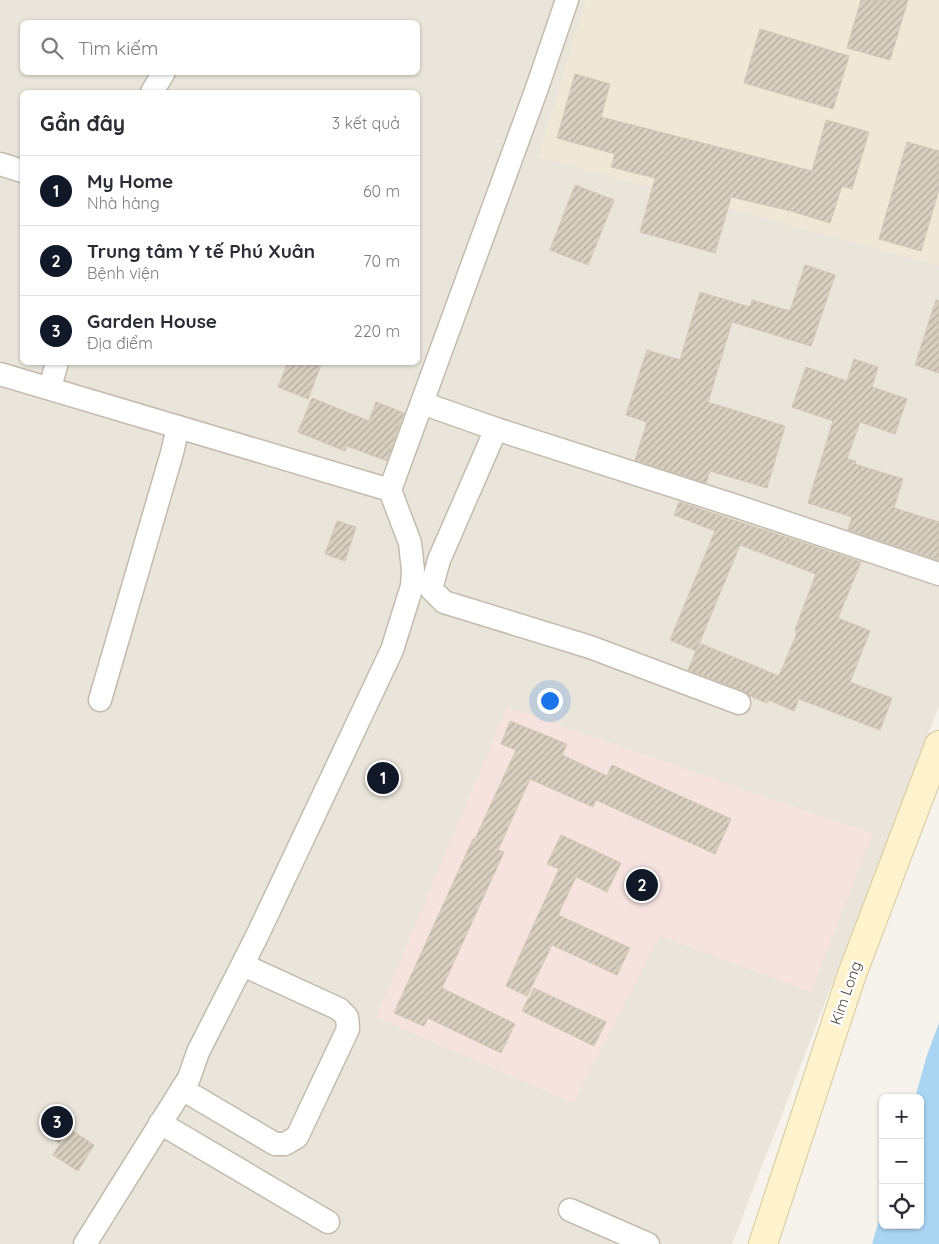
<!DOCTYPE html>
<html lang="vi">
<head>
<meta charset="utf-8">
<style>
	:root { --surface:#fff; --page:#f7f7f7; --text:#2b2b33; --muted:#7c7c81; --line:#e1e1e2; --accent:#111827 }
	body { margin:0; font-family:Quicksand,sans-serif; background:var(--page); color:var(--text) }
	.controls { position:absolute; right:15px; bottom:15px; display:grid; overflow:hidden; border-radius:8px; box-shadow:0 1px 4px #0004 }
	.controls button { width:45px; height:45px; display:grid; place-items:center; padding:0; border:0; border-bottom:1px solid var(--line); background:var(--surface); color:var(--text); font:25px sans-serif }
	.you { position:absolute; left:549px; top:700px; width:18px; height:18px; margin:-12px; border:4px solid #fff; border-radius:50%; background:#1a73e8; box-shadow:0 0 0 8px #1a73e833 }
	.badge { display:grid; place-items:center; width:32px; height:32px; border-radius:50%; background:var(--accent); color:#fff; font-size:16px; font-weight:700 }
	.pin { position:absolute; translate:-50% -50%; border:2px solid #fff; box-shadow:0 1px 5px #0006 }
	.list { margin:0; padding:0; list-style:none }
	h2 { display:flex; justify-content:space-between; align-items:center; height:65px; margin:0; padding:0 20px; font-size:21px }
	h2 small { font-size:16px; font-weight:400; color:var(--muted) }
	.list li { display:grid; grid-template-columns:32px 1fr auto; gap:15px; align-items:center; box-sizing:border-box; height:70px; padding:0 20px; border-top:1px solid var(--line) }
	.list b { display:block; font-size:19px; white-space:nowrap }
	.list p { margin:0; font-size:16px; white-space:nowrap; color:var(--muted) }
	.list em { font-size:16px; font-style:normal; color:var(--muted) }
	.icon { flex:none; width:28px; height:28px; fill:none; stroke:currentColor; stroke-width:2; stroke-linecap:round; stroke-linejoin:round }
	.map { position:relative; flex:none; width:939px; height:1244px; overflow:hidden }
	.search { position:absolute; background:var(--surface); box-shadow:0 1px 4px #0004; left:20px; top:20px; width:400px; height:55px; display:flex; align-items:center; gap:12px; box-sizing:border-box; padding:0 18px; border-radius:8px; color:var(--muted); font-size:19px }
	.panel { position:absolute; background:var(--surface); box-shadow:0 1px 4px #0004; left:20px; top:90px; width:400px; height:275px; border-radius:8px }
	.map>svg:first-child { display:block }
	.residential { fill:#eae5da; fill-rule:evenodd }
	.education { fill:#efe8d6 }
	.medical { fill:#f6e3e0 }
	.water { fill:#a9d4f2 }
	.building { fill:url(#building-hatch); stroke:#d3c7b4; fill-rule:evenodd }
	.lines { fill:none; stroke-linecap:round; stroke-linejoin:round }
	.minor-casing { stroke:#c2bbae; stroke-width:25 }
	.secondary-casing { stroke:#d6c79b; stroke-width:30 }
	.minor { stroke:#fff; stroke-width:22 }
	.secondary { stroke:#fff3cd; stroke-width:28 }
	.labels { text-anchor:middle; stroke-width:5; stroke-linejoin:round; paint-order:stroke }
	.street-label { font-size:15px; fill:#4b4439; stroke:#fff }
</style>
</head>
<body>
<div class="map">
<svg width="939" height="1244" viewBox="0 0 939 1244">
	<defs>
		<pattern id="building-hatch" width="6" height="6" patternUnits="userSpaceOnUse" patternTransform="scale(1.25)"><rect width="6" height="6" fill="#d8cfc1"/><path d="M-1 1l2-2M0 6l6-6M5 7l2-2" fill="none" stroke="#b1aa9e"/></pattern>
	</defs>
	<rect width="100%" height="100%" fill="#f6f3ec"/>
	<!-- residential -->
	<path class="residential" d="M 0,0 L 939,0 L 939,706 L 732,1244 L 0,1244 ZM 22,22 L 418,22 L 418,72 L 22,72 ZM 22,92 L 418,92 L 418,362 L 22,362 Z"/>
	<!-- education -->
	<path class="education" d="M 586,0 L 939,0 L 939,266 L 538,157 Z"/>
	<!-- medical -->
	<path class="medical" d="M 507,707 L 873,834 L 811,992 L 660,936 L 573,1103 L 376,1017 Z"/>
	<!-- water -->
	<path class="water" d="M 939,1023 L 939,1244 L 872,1244 L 883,1207 L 883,1225 L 920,1225 L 920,1098 L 915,1098 L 927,1055 Z"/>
	<!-- building -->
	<g class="building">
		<path d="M 861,0 L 908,0 L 890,60 L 847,48 Z"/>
		<path d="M 760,29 L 849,56 L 833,109 L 744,83 Z"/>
		<path d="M 575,74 L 610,84 L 601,117 L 812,171 L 826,120 L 869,132 L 852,189 L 842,186 L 830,223 L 791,211 L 731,197 L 715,253 L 640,232 L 655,178 L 611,167 L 615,154 L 557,138 Z"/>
		<path d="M 907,142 L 939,151 L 939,190 L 921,251 L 879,239 Z"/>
		<path d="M 575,185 L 614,200 L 588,265 L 550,250 Z"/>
		<path d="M 805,265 L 835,275 L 811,346 L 732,322 L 708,402 L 785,426 L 767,488 L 710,471 L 706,483 L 635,460 L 647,422 L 626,415 L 647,350 L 680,360 L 700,292 L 750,307 L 752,300 L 790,311 Z"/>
		<path d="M 936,300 L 939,301 L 939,373 L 915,365 Z"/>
		<path d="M 854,359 L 878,367 L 872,387 L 907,399 L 895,434 L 860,422 L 847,459 L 856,461 L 855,464 L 903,479 L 894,508 L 939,522 L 939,560 L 848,530 L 852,517 L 808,503 L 833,421 L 792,407 L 806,367 L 847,381 Z"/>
		<path d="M 288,362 L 322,362 L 308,399 L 278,387 Z"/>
		<path d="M 312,398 L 369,421 L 376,402 L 404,413 L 387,461 L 347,446 L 345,451 L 298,432 Z"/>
		<path d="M 679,502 L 861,562 L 838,618 L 870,631 L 850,682 L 892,698 L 880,730 L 799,699 L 794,711 L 769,700 L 767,703 L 750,696 L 744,691 L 688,670 L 696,651 L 670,640 L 715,531 L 674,515 ZM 740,545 L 816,574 L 795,630 L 797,633 L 779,676 L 699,643 L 696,651 Z"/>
		<path d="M 337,521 L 356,527 L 345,561 L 325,554 Z"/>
		<path d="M 510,721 L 567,744 L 562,755 L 607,776 L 612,765 L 731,819 L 715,854 L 596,800 L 593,807 L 530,779 L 498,850 L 504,852 L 442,988 L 515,1024 L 501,1053 L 428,1018 L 424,1026 L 394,1013 L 473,839 L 475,839 L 516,750 L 501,744 Z"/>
		<path d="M 561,835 L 621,863 L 607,892 L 576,877 L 558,915 L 630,948 L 617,975 L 552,945 L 527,996 L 506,986 L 559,869 L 547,864 Z"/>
		<path d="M 534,988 L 606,1022 L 594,1046 L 522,1011 Z"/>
		<path d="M 59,1104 L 73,1114 L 65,1126 L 94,1145 L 78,1171 L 53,1155 L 60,1144 L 41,1130 Z"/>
	</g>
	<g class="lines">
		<!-- minor casing -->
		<g class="minor-casing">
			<g id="minor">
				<path d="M 152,92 L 164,72"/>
				<path d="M 0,164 L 22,171"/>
				<path d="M 0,374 L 390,490 L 537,88 L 567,0"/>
				<path d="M 50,388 L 57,362"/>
				<path d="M 422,403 L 496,429 L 742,508 L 939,574"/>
				<path d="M 496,429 L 439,560 L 431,589 L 444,602 L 590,647 L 739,703"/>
				<path d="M 100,700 L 172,453 L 178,427"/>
				<path d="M 182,1089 L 275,1144 L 285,1144 L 297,1137 L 348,1029 L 347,1017 L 339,1009 L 243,965"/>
				<path d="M 160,1123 L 328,1222"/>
				<path d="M 570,1210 L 648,1244"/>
				<path d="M 85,1244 L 189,1078 L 198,1052 L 257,936 L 392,650 L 412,586 L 413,570 L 410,543 L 390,490"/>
			</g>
		</g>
		<!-- secondary casing -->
		<g class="secondary-casing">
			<path id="secondary" d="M 763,1244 L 851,977 L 939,745"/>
		</g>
		<!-- minor -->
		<use href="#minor" class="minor"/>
		<!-- secondary -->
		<use href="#secondary" class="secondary"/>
	</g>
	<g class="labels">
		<!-- street labels -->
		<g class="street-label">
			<text transform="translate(846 993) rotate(-71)" y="5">Kim Long</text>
		</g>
	</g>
</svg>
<div class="controls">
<button>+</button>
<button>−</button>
<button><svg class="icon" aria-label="locate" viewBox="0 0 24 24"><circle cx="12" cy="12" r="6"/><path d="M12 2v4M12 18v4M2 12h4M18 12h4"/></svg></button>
</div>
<div class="you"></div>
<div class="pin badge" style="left:383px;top:778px">1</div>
<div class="pin badge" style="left:642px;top:885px">2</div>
<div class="pin badge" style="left:57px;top:1122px">3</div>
<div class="search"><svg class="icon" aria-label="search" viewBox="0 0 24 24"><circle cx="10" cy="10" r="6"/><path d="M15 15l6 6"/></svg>Tìm kiếm</div>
<section class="panel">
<h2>Gần đây<small>3 kết quả</small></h2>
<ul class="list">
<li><span class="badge">1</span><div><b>My Home</b><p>Nhà hàng</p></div><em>60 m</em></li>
<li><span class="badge">2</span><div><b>Trung tâm Y tế Phú Xuân</b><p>Bệnh viện</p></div><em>70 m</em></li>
<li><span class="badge">3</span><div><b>Garden House</b><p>Địa điểm</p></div><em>220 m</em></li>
</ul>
</section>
</div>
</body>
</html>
